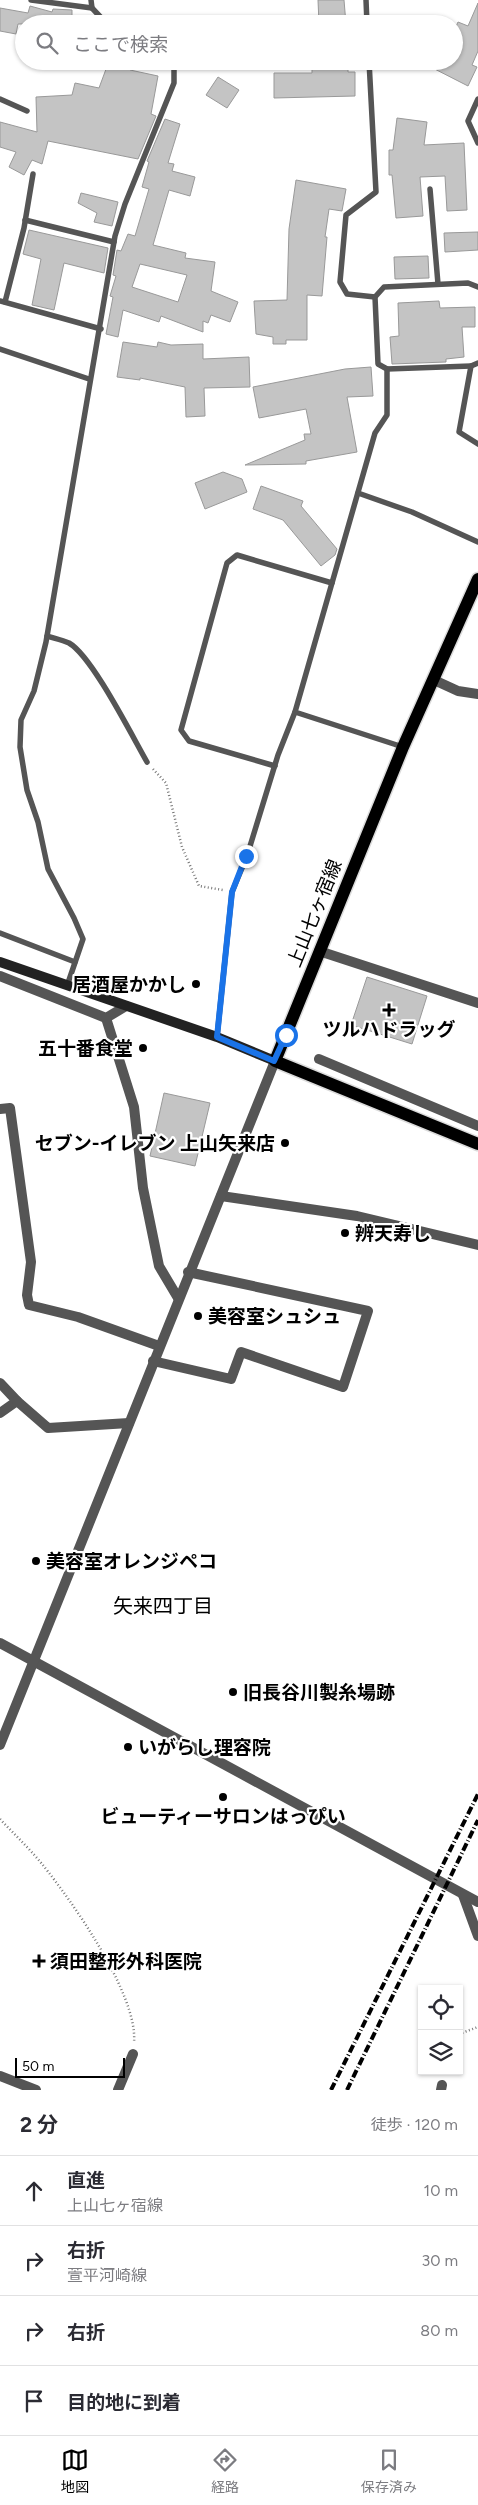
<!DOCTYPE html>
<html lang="ja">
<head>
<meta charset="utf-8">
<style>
	:root { --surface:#fff; --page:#f2f2f3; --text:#2b2b33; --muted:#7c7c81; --line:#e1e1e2; --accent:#000 }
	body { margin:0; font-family:Figtree,"Noto Sans JP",sans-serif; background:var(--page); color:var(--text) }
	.controls { position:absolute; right:15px; bottom:15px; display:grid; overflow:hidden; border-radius:0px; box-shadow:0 1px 4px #0004 }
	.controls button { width:45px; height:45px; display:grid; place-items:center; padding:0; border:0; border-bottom:1px solid var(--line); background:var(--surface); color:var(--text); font:25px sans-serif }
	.scale { position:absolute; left:15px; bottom:12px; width:110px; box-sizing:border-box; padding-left:5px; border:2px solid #000; border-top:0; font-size:14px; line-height:18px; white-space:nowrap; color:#000; -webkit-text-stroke:4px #fff; paint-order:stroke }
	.stop { position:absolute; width:15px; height:15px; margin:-11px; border:4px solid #1a73e8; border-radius:50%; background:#fff }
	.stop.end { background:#1a73e8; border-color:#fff; box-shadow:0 1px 5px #0008 }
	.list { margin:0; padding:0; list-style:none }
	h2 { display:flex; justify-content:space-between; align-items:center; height:65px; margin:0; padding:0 20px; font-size:21px }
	h2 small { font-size:16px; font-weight:400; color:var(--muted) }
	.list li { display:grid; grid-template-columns:32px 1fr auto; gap:15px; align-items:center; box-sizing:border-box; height:70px; padding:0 20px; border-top:1px solid var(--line) }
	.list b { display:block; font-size:19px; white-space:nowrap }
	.list p { margin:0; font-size:16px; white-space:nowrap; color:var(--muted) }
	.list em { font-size:16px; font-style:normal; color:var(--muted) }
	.icon { flex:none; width:28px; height:28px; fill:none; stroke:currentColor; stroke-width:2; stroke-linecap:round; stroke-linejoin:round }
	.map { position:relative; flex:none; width:478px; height:2090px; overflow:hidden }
	.search { position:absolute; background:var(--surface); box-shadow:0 1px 4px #0004; left:15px; right:15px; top:15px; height:55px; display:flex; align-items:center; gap:12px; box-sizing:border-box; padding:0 18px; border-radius:28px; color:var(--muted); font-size:19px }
	.sheet { height:345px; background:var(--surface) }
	nav { display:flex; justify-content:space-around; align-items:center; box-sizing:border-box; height:70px; border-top:1px solid var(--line); background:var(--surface); font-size:14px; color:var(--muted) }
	nav a { display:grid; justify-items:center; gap:2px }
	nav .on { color:var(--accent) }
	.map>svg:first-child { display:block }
	.building { fill:#c4c4c4; stroke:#999; fill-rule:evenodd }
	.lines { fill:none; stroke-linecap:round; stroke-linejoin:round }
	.primary-casing { stroke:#dbdbdb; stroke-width:15 }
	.path { stroke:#777; stroke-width:2.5; stroke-dasharray:1 2.5; stroke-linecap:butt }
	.service { stroke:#555; stroke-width:5.5 }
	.minor { stroke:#555; stroke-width:10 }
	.tertiary { stroke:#555; stroke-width:10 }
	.secondary { stroke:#222; stroke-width:10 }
	.primary { stroke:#000; stroke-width:12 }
	.rail { stroke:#000; stroke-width:4; stroke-dasharray:8 2.5 1 2.5; stroke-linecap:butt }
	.route { stroke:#1a73e8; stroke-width:6 }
	.poi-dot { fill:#000; stroke:#fff; stroke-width:2 }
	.labels { text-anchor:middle; stroke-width:4.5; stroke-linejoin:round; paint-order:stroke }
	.street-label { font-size:19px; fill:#000; stroke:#fff }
	.poi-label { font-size:19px; font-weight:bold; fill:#000; stroke:#fff; text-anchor:start }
	.neighbourhood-label { font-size:20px; fill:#000; stroke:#fff }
</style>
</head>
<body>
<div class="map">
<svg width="478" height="2090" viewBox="0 0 478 2090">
	<rect width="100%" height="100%" fill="#fff"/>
	<!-- building -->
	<g class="building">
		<path d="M 318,0 L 344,0 L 346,24 L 319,24 Z"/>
		<path d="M 478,3 L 478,51 L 472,65 L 477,67 L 468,86 L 419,61 L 454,61 L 454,31 L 458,22 L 468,26 Z"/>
		<path d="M 30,6 L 52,12 L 53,9 L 72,10 L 72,17 L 81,19 L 80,24 L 18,24 L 16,34 L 0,31 L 0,8 L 28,13 Z"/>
		<path d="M 109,61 L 133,61 L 130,70 L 158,76 L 151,114 L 156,116 L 138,159 L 48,141 L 42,164 L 32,160 L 24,175 L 9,167 L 16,152 L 0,147 L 0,122 L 37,132 L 36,97 L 72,95 L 75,83 L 99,88 Z"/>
		<path d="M 312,61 L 348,61 L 348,72 L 355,72 L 355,96 L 274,98 L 274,73 L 312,73 Z"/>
		<path d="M 218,77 L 239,90 L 227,108 L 206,95 Z"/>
		<path d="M 397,118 L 427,122 L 424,145 L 464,143 L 467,210 L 447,211 L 445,176 L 420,177 L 423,216 L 396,218 L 392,175 L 389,175 L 389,150 L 393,150 Z"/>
		<path d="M 165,119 L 180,124 L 168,163 L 174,164 L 172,171 L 195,177 L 190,196 L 169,190 L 153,245 L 186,253 L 185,258 L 215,262 L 211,291 L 238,302 L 230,322 L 211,315 L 208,323 L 203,321 L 203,332 L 161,316 L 159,322 L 123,310 L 118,337 L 106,334 L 113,297 L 110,296 L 116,276 L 113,275 L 117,250 L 121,251 L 128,234 L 135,236 L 149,189 L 142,187 L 149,162 L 147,161 ZM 140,264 L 187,275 L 178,302 L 132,287 Z"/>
		<path d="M 296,180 L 346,189 L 342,211 L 329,209 L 325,237 L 327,237 L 322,296 L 307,295 L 307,340 L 286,340 L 286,344 L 273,344 L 273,337 L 256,334 L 254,301 L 287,300 L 289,229 Z"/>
		<path d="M 81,193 L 118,202 L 112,226 L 94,222 L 97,213 L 78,203 Z"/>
		<path d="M 29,230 L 108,248 L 104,273 L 64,263 L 54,310 L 32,305 L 41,259 L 23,254 Z"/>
		<path d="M 478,232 L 478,250 L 445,252 L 444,233 Z"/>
		<path d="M 428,256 L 429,278 L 395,279 L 394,257 Z"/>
		<path d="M 439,301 L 440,308 L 475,307 L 475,327 L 462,327 L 464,357 L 446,359 L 446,362 L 392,364 L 390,337 L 399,336 L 398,303 Z"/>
		<path d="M 123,342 L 157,347 L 158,342 L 171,345 L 203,344 L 203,359 L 249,357 L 250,387 L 204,388 L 205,416 L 186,417 L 185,387 L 140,378 L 140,380 L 117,377 Z"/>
		<path d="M 371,367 L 373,396 L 347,397 L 357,452 L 306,461 L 306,464 L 245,465 L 305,440 L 304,434 L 311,434 L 306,409 L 259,418 L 253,387 L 345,369 Z"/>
		<path d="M 223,472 L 242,479 L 247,492 L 205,509 L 195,483 Z"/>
		<path d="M 261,486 L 303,501 L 301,506 L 337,549 L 335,555 L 321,566 L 283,520 L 253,509 Z"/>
		<path d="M 367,977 L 427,996 L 412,1044 L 351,1025 Z"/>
		<path d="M 164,1093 L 210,1103 L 195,1166 L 150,1156 Z"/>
	</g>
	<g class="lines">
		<!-- primary casing -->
		<g class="primary-casing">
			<path id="primary" d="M 478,579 L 403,747 L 275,1061 L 478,1144"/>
		</g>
		<!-- path -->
		<g class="path">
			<path d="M 153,769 L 166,783 L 182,847 L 199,886 L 223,890"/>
			<path d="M 0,1819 C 14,1834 29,1848 42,1864 C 72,1901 138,1995 134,2042"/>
			<path d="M 459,2034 L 478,2027"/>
		</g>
		<!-- service -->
		<g class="service">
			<path d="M 31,0 L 92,8"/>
			<path d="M 91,0 L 92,8 L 107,24"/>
			<path d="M 366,0 L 367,24"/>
			<path d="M 369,61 L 376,192 L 346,215 L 340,282 L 347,294 L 375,297"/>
			<path d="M 0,99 L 27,111"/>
			<path d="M 478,99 L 468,121 L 478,143"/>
			<path d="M 430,189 L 438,284"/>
			<path d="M 25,220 L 114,242"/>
			<path d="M 0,301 L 101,329"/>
			<path d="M 5,302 L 24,228 L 33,174"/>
			<path d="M 0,349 L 89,379"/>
			<path d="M 478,363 L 471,366 L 459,432 L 478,444"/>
			<path d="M 387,369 L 471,366"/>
			<path d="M 358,493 L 412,512 L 478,542"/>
			<path d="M 47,636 C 53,638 62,640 69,643 C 92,656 132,736 147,762"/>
			<path d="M 403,747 L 295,712 L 375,433 L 387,415 L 387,369 L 378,364 L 375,297 L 384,287 L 468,283 L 478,287"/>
			<path d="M 275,766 L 189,741 L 181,730 L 227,563 L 237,555 L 332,583"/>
			<path d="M 0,933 L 75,962"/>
			<path d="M 67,986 L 83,939 L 74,918 L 48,869 L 38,822 L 27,790 L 20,747 L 21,720 L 34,691 L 46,642 L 115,236 L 125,204 L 174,83 L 174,69 L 167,61"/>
			<path d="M 217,1037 L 232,892 L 247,856 L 278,755 L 295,712"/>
		</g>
		<!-- minor -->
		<g class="minor">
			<path d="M 434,680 L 458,691 L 478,694"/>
			<path d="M 319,951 L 478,1003"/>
			<path d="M 0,976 L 106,1018 L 126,1006"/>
			<path d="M 106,1018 L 134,1107 L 143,1188 L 159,1266 L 178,1298"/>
			<path d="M 319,1059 L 478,1126"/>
			<path d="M 0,1109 L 10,1108 L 31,1262 L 27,1295 L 29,1305 L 78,1317 L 159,1346"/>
			<path d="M 221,1196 L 357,1216 L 478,1245"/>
			<path d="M 153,1361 L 231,1379 L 241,1352 L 343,1387 L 368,1311 L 188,1272"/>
			<path d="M 0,1383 L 17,1401 L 0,1413"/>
			<path d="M 17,1401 L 48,1428 L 129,1423"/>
			<path d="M 463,1895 L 478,1936"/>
			<path d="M 0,2076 L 36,2090"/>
			<path d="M 118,2090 L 133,2054"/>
			<path d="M 441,2090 L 442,2085"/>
		</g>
		<!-- tertiary -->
		<g class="tertiary">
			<path d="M 0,1643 L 478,1902"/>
			<path d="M 0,1745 L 275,1061"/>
		</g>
		<!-- secondary -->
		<path class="secondary" d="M 0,962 L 217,1037 L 275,1061"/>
		<!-- primary -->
		<use href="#primary" class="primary"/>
		<!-- rail -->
		<g class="rail">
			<path d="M 331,2090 L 478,1794"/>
			<path d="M 347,2090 L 478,1820"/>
		</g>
	</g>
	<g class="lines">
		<!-- route -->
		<path class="route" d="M 246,856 L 232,892 L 217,1037 L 274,1061 L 286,1035"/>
	</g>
	<!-- markers -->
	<g class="poi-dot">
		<circle cx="196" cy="984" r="5"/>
		<path d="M386.5 1002.5h5v5h5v5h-5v5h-5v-5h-5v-5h5z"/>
		<circle cx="143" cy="1048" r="5"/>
		<circle cx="285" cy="1143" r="5"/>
		<circle cx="345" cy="1233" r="5"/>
		<circle cx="198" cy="1316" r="5"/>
		<circle cx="36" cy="1561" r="5"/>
		<circle cx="233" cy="1692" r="5"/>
		<circle cx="128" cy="1747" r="5"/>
		<circle cx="223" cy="1797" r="5"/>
		<path d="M36.5 1953.5h5v5h5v5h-5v5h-5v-5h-5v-5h5z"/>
	</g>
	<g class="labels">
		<!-- street labels -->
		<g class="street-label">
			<text transform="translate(314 913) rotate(-68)" y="7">上山七ヶ宿線</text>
		</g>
		<!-- poi labels -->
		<g class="poi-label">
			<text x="186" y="991" text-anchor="end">居酒屋かかし</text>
			<text x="389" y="1036" text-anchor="middle">ツルハドラッグ</text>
			<text x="133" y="1055" text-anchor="end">五十番食堂</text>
			<text x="275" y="1150" text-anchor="end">セブン-イレブン 上山矢来店</text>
			<text x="355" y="1240">辨天寿し</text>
			<text x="208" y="1323">美容室シュシュ</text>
			<text x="46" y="1568">美容室オレンジペコ</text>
			<text x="243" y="1699">旧長谷川製糸場跡</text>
			<text x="138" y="1754">いがらし理容院</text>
			<text x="223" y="1823" text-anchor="middle">ビューティーサロンはっぴい</text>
			<text x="50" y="1968">須田整形外科医院</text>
		</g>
		<!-- neighbourhood labels -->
		<g class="neighbourhood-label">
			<text x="163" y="1613">矢来四丁目</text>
		</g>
	</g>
</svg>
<div class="controls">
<button><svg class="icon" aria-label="locate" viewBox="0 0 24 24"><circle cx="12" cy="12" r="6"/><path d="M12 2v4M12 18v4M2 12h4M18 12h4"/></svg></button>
<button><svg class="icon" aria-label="layers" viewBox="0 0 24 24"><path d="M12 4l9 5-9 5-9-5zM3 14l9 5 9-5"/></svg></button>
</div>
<div class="scale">50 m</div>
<div class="stop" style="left:286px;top:1035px"></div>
<div class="stop end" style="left:246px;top:856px"></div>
<div class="search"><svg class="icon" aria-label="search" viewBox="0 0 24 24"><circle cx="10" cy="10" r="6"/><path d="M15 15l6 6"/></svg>ここで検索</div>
</div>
<section class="sheet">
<h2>2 分<small>徒歩 · 120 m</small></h2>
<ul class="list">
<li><svg class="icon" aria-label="ahead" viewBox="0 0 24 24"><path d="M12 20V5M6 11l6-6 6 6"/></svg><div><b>直進</b><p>上山七ヶ宿線</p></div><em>10 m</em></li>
<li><svg class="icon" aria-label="right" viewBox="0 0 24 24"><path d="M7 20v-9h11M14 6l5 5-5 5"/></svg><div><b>右折</b><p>萱平河崎線</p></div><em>30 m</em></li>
<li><svg class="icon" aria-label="right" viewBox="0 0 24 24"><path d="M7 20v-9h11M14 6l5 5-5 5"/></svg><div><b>右折</b></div><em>80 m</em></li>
<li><svg class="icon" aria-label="arrive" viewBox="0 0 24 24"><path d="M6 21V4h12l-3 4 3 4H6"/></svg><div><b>目的地に到着</b></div></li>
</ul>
</section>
<nav>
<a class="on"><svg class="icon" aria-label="map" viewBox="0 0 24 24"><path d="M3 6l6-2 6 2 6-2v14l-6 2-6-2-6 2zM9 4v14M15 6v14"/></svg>地図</a>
<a><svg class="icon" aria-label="directions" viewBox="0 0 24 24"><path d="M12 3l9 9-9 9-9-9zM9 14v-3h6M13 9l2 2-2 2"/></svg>経路</a>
<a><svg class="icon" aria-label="saved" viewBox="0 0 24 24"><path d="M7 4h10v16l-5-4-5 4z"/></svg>保存済み</a>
</nav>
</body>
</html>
